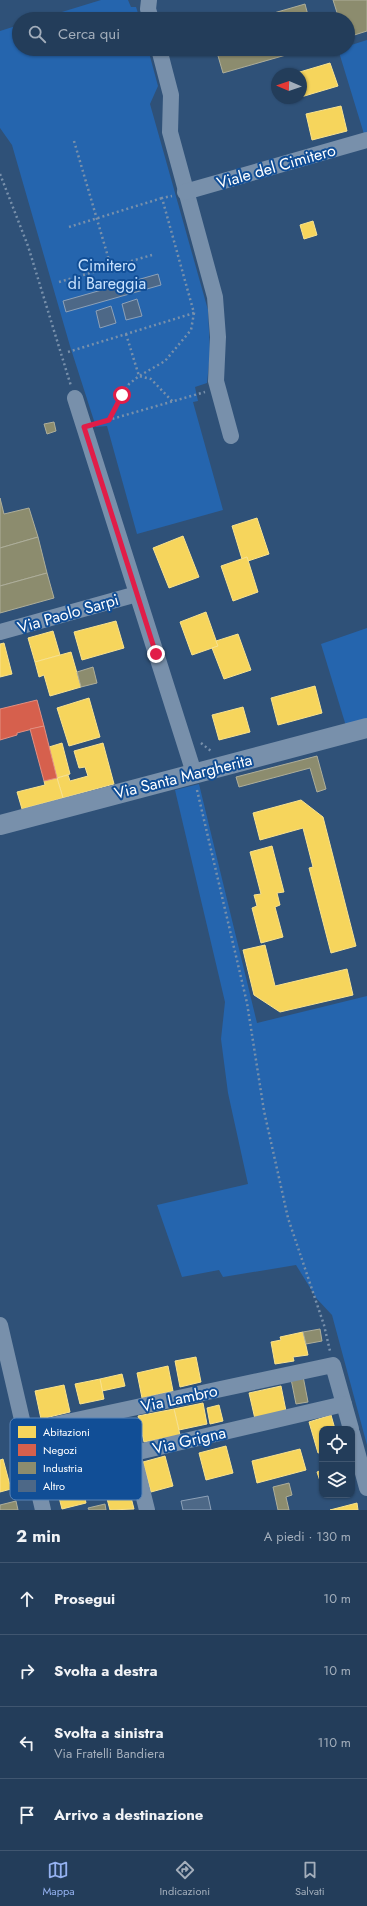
<!DOCTYPE html>
<html lang="it">
<head>
<meta charset="utf-8">
<style>
	:root { --surface:#233d5a; --page:#2f4863; --text:#f1f3f6; --muted:#a3aebb; --line:#405670; --accent:#95b2f1 }
	body { margin:0; font-family:Jost,sans-serif; background:var(--page); color:var(--text) }
	.controls { position:absolute; right:12px; bottom:12px; display:grid; overflow:hidden; border-radius:8px; box-shadow:0 1px 3px #0004 }
	.controls button { width:36px; height:36px; display:grid; place-items:center; padding:0; border:0; border-bottom:1px solid var(--line); background:var(--surface); color:var(--text); font:20px sans-serif }
	.compass { position:absolute; left:271px; top:68px; width:36px; height:36px; border-radius:50%; background:var(--surface); box-shadow:0 1px 3px #0004; rotate:272deg }
	.stop { position:absolute; width:12px; height:12px; margin:-9px; border:3px solid #e11d48; border-radius:50%; background:#fff }
	.stop.end { background:#e11d48; border-color:#fff; box-shadow:0 1px 4px #0008 }
	.list { margin:0; padding:0; list-style:none }
	h2 { display:flex; justify-content:space-between; align-items:center; height:52px; margin:0; padding:0 16px; font-size:17px }
	h2 small { font-size:13px; font-weight:400; color:var(--muted) }
	.list li { display:grid; grid-template-columns:26px 1fr auto; gap:12px; align-items:center; box-sizing:border-box; height:72px; padding:0 16px; border-top:1px solid var(--line) }
	.list b { display:block; font-size:15px; white-space:nowrap }
	.list p { margin:0; font-size:13px; white-space:nowrap; color:var(--muted) }
	.list em { font-size:13px; font-style:normal; color:var(--muted) }
	.icon { flex:none; width:22px; height:22px; fill:none; stroke:currentColor; stroke-width:2; stroke-linecap:round; stroke-linejoin:round }
	.map { position:relative; flex:none; width:367px; height:1510px; overflow:hidden }
	.search { position:absolute; background:var(--surface); box-shadow:0 1px 3px #0004; left:12px; right:12px; top:12px; height:44px; display:flex; align-items:center; gap:10px; box-sizing:border-box; padding:0 14px; border-radius:22px; color:var(--muted); font-size:15px }
	.sheet { height:340px; background:var(--surface) }
	nav { display:flex; justify-content:space-around; align-items:center; box-sizing:border-box; height:56px; border-top:1px solid var(--line); background:var(--surface); font-size:11px; color:var(--muted) }
	nav a { display:grid; justify-items:center; gap:2px }
	nav .on { color:var(--accent) }
	.map>svg:first-child { display:block }
	.green { fill:#2565ae }
	.homes { fill:#f6d55c; stroke:#f9e28d }
	.shops { fill:#d6604d; stroke:#e29082 }
	.industry { fill:#8c8c6e; stroke:#aeae9a }
	.building { fill:#4d6887; stroke:#8da1b8 }
	.lines { fill:none; stroke-linecap:round; stroke-linejoin:round }
	.path { stroke:#7890ab; stroke-width:2.5; stroke-dasharray:2 3; stroke-linecap:butt }
	.minor { stroke:#7890ab; stroke-width:16 }
	.tertiary { stroke:#7890ab; stroke-width:20 }
	.route { stroke:#e11d48; stroke-width:5 }
	.labels { text-anchor:middle; stroke-width:4; stroke-linejoin:round; paint-order:stroke }
	.street-label { font-size:16px; fill:#fff; stroke:#114e96 }
	.park-label { font-size:16px; fill:#c8e2fe; stroke:#114e96 }
	.key { fill:#114e96; stroke:#5883b6; stroke-width:1 }
	.key-label { font-size:11px; fill:#fff }
</style>
</head>
<body>
<div class="map">
<svg width="367" height="1510" viewBox="0 0 367 1510">
	<rect width="100%" height="100%" fill="#2f5178"/>
	<!-- green -->
	<g class="green">
		<path d="M 101,0 L 128,0 L 131,7 L 136,7 L 140,19 L 39,19 Z"/>
		<path d="M 19,25 L 19,49 L 148,49 L 158,86 L 150,104 L 208,310 L 210,353 L 207,383 L 195,387 L 198,401 L 193,402 L 223,510 L 137,534 L 107,426 L 96,427 L 70,346 L 12,145 L 0,128 L 0,31 Z"/>
		<path d="M 367,40 L 367,133 L 364,134 L 338,49 L 348,49 L 348,46 Z"/>
		<path d="M 367,628 L 367,720 L 346,726 L 321,644 Z"/>
		<path d="M 199,784 L 257,1023 L 367,996 L 367,1445 L 332,1315 L 317,1299 L 296,1265 L 223,1277 L 219,1270 L 182,1277 L 157,1205 L 248,1184 L 228,1093 L 221,1039 L 225,1002 L 175,790 Z"/>
	</g>
	<!-- homes -->
	<g class="homes">
		<path d="M 330,63 L 338,86 L 301,97 L 301,74 L 293,74 Z"/>
		<path d="M 341,106 L 347,131 L 312,140 L 306,114 Z"/>
		<path d="M 313,221 L 317,235 L 304,239 L 300,225 Z"/>
		<path d="M 257,518 L 269,554 L 248,561 L 247,557 L 242,559 L 232,526 Z"/>
		<path d="M 183,536 L 199,577 L 169,588 L 153,548 Z"/>
		<path d="M 247,557 L 258,592 L 233,601 L 221,566 Z"/>
		<path d="M 206,612 L 218,646 L 192,655 L 180,622 Z"/>
		<path d="M 116,621 L 124,648 L 82,660 L 74,632 Z"/>
		<path d="M 53,631 L 60,655 L 35,662 L 28,638 Z"/>
		<path d="M 238,634 L 251,670 L 224,679 L 212,648 L 218,646 L 216,641 Z"/>
		<path d="M 4,643 L 12,674 L 0,677 L 0,644 Z"/>
		<path d="M 71,652 L 81,687 L 50,696 L 44,675 L 39,677 L 35,662 Z"/>
		<path d="M 315,686 L 322,713 L 278,725 L 271,698 Z"/>
		<path d="M 89,698 L 100,737 L 69,746 L 57,708 Z"/>
		<path d="M 243,707 L 250,732 L 219,740 L 212,715 Z"/>
		<path d="M 62,743 L 70,774 L 57,778 L 49,747 Z"/>
		<path d="M 103,743 L 114,784 L 63,798 L 57,778 L 68,775 L 70,781 L 88,776 L 85,767 L 79,768 L 74,751 Z"/>
		<path d="M 57,778 L 63,798 L 22,809 L 17,792 L 45,785 L 44,781 Z"/>
		<path d="M 301,800 L 323,817 L 356,946 L 331,953 L 309,868 L 313,867 L 303,828 L 260,840 L 253,813 Z"/>
		<path d="M 272,846 L 284,892 L 277,893 L 280,905 L 275,907 L 283,937 L 261,943 L 252,908 L 257,906 L 254,895 L 261,894 L 250,852 Z"/>
		<path d="M 265,945 L 275,986 L 347,969 L 353,995 L 280,1012 L 254,995 L 243,950 Z"/>
		<path d="M 303,1332 L 308,1355 L 293,1357 L 294,1361 L 275,1364 L 271,1342 L 281,1340 L 280,1337 Z"/>
		<path d="M 196,1357 L 201,1382 L 180,1387 L 175,1361 Z"/>
		<path d="M 168,1366 L 173,1391 L 142,1398 L 137,1373 Z"/>
		<path d="M 122,1374 L 125,1386 L 102,1391 L 100,1379 Z"/>
		<path d="M 100,1379 L 104,1399 L 80,1404 L 75,1384 Z"/>
		<path d="M 64,1385 L 70,1412 L 41,1419 L 35,1391 Z"/>
		<path d="M 281,1386 L 286,1411 L 255,1419 L 249,1393 Z"/>
		<path d="M 203,1403 L 207,1424 L 179,1430 L 174,1409 Z"/>
		<path d="M 219,1405 L 223,1421 L 210,1424 L 207,1408 Z"/>
		<path d="M 174,1409 L 180,1435 L 144,1442 L 138,1416 Z"/>
		<path d="M 331,1415 L 335,1429 L 322,1429 L 322,1452 L 318,1453 L 309,1422 Z"/>
		<path d="M 226,1446 L 233,1473 L 206,1480 L 199,1453 Z"/>
		<path d="M 300,1449 L 306,1470 L 257,1483 L 252,1461 Z"/>
		<path d="M 165,1456 L 173,1486 L 151,1492 L 143,1462 Z"/>
		<path d="M 3,1459 L 11,1489 L 0,1492 L 0,1460 Z"/>
		<path d="M 124,1470 L 134,1509 L 110,1510 L 101,1476 Z"/>
		<path d="M 322,1470 L 322,1487 L 317,1472 Z"/>
		<path d="M 80,1476 L 86,1503 L 62,1509 L 55,1482 Z"/>
		<path d="M 357,1503 L 358,1510 L 330,1510 Z"/>
	</g>
	<!-- shops -->
	<g class="shops">
		<path d="M 37,700 L 44,726 L 17,733 L 17,735 L 0,740 L 0,709 Z"/>
		<path d="M 44,726 L 57,778 L 44,781 L 30,729 Z"/>
	</g>
	<!-- industry -->
	<g class="industry">
		<path d="M 333,0 L 367,0 L 367,31 L 348,37 L 348,19 L 339,19 Z"/>
		<path d="M 305,4 L 309,19 L 253,19 Z"/>
		<path d="M 216,49 L 307,49 L 223,73 Z"/>
		<path d="M 54,422 L 56,431 L 47,434 L 44,424 Z"/>
		<path d="M 0,498 L 4,514 L 29,508 L 38,537 L 0,548 Z"/>
		<path d="M 38,537 L 47,573 L 0,586 L 0,548 Z"/>
		<path d="M 47,573 L 54,598 L 0,613 L 0,586 Z"/>
		<path d="M 93,667 L 97,683 L 81,687 L 77,672 Z"/>
		<path d="M 317,756 L 326,789 L 317,792 L 310,768 L 239,787 L 236,777 Z"/>
		<path d="M 320,1329 L 322,1341 L 306,1344 L 303,1332 Z"/>
		<path d="M 303,1376 L 308,1402 L 296,1404 L 291,1379 Z"/>
		<path d="M 289,1483 L 292,1495 L 286,1497 L 289,1510 L 278,1510 L 273,1487 Z"/>
		<path d="M 16,1501 L 18,1510 L 0,1510 L 0,1505 Z"/>
		<path d="M 105,1504 L 106,1510 L 89,1510 L 88,1508 Z"/>
	</g>
	<!-- building -->
	<g class="building">
		<path d="M 158,274 L 161,285 L 66,312 L 63,301 Z"/>
		<path d="M 137,299 L 142,316 L 126,320 L 122,304 Z"/>
		<path d="M 111,306 L 116,323 L 100,328 L 96,311 Z"/>
		<path d="M 208,1496 L 211,1510 L 183,1510 L 181,1501 Z"/>
	</g>
	<g class="lines">
		<!-- path -->
		<g class="path">
			<path d="M 74,141 L 111,267"/>
			<path d="M 0,174 L 28,246 L 71,386"/>
			<path d="M 69,227 L 162,198"/>
			<path d="M 59,282 L 152,255"/>
			<path d="M 126,334 L 139,376 L 165,361 L 191,330 L 194,313 L 162,198 L 172,196"/>
			<path d="M 68,352 L 194,313"/>
			<path d="M 109,420 L 129,384 L 139,376 L 151,379 L 173,402"/>
			<path d="M 98,423 L 205,392"/>
			<path d="M 201,743 L 211,751"/>
			<path d="M 197,790 L 247,1003 L 264,1111 L 288,1218 L 324,1325 L 330,1351"/>
		</g>
		<!-- minor -->
		<g class="minor">
			<path d="M 149,0 L 148,9 L 151,19"/>
			<path d="M 159,49 L 171,95 L 170,132 L 215,297 L 218,337 L 216,381 L 231,436"/>
			<path d="M 185,192 L 367,140"/>
			<path d="M 75,398 L 194,773"/>
			<path d="M 0,632 L 137,594"/>
			<path d="M 0,1325 L 43,1510"/>
			<path d="M 25,1431 L 333,1365 L 351,1429"/>
			<path d="M 352,1433 L 367,1488"/>
			<path d="M 133,1454 L 147,1510"/>
			<path d="M 35,1476 L 344,1404"/>
		</g>
		<!-- tertiary -->
		<path class="tertiary" d="M 0,825 L 367,728"/>
	</g>
	<g class="lines">
		<!-- route -->
		<path class="route" d="M 122,395 L 109,420 L 84,427 L 156,654"/>
	</g>
	<g class="labels">
		<!-- street labels -->
		<g class="street-label">
			<text transform="translate(276 166) rotate(-16)" y="6">Viale del Cimitero</text>
			<text transform="translate(68 613) rotate(-16)" y="6">Via Paolo Sarpi</text>
			<text transform="translate(183 776) rotate(-14)" y="6">Via Santa Margherita</text>
			<text transform="translate(179 1398) rotate(-12)" y="6">Via Lambro</text>
			<text transform="translate(189 1440) rotate(-13)" y="6">Via Grigna</text>
		</g>
		<!-- park labels -->
		<g class="park-label">
			<text x="107" y="271">Cimitero<tspan x="107" dy="18">di Bareggia</tspan></text>
		</g>
	</g>
	<!-- legend -->
	<rect x="10" y="1418" width="132" height="82" rx="6" class="key"/>
	<rect x="18" y="1426" width="18" height="12" fill="#f6d55c"/>
	<rect x="18" y="1444" width="18" height="12" fill="#d6604d"/>
	<rect x="18" y="1462" width="18" height="12" fill="#8c8c6e"/>
	<rect x="18" y="1480" width="18" height="12" fill="#4d6887"/>
	<g class="key-label">
		<text x="43" y="1436">Abitazioni</text>
		<text x="43" y="1454">Negozi</text>
		<text x="43" y="1472">Industria</text>
		<text x="43" y="1490">Altro</text>
	</g>
</svg>
<div class="controls">
<button><svg class="icon" aria-label="locate" viewBox="0 0 24 24"><circle cx="12" cy="12" r="6"/><path d="M12 2v4M12 18v4M2 12h4M18 12h4"/></svg></button>
<button><svg class="icon" aria-label="layers" viewBox="0 0 24 24"><path d="M12 4l9 5-9 5-9-5zM3 14l9 5 9-5"/></svg></button>
</div>
<svg class="compass" viewBox="-18 -18 36 36"><path d="M0-13l5 13h-10z" fill="#e53935"/><path d="M0 13l5-13h-10z" fill="#a3aebb"/></svg>
<div class="stop" style="left:122px;top:395px"></div>
<div class="stop end" style="left:156px;top:654px"></div>
<div class="search"><svg class="icon" aria-label="search" viewBox="0 0 24 24"><circle cx="10" cy="10" r="6"/><path d="M15 15l6 6"/></svg>Cerca qui</div>
</div>
<section class="sheet">
<h2>2 min<small>A piedi · 130 m</small></h2>
<ul class="list">
<li><svg class="icon" aria-label="ahead" viewBox="0 0 24 24"><path d="M12 20V5M6 11l6-6 6 6"/></svg><div><b>Prosegui</b></div><em>10 m</em></li>
<li><svg class="icon" aria-label="right" viewBox="0 0 24 24"><path d="M7 20v-9h11M14 6l5 5-5 5"/></svg><div><b>Svolta a destra</b></div><em>10 m</em></li>
<li><svg class="icon" aria-label="left" viewBox="0 0 24 24"><path d="M17 20v-9H6M10 6l-5 5 5 5"/></svg><div><b>Svolta a sinistra</b><p>Via Fratelli Bandiera</p></div><em>110 m</em></li>
<li><svg class="icon" aria-label="arrive" viewBox="0 0 24 24"><path d="M6 21V4h12l-3 4 3 4H6"/></svg><div><b>Arrivo a destinazione</b></div></li>
</ul>
</section>
<nav>
<a class="on"><svg class="icon" aria-label="map" viewBox="0 0 24 24"><path d="M3 6l6-2 6 2 6-2v14l-6 2-6-2-6 2zM9 4v14M15 6v14"/></svg>Mappa</a>
<a><svg class="icon" aria-label="directions" viewBox="0 0 24 24"><path d="M12 3l9 9-9 9-9-9zM9 14v-3h6M13 9l2 2-2 2"/></svg>Indicazioni</a>
<a><svg class="icon" aria-label="saved" viewBox="0 0 24 24"><path d="M7 4h10v16l-5-4-5 4z"/></svg>Salvati</a>
</nav>
</body>
</html>
